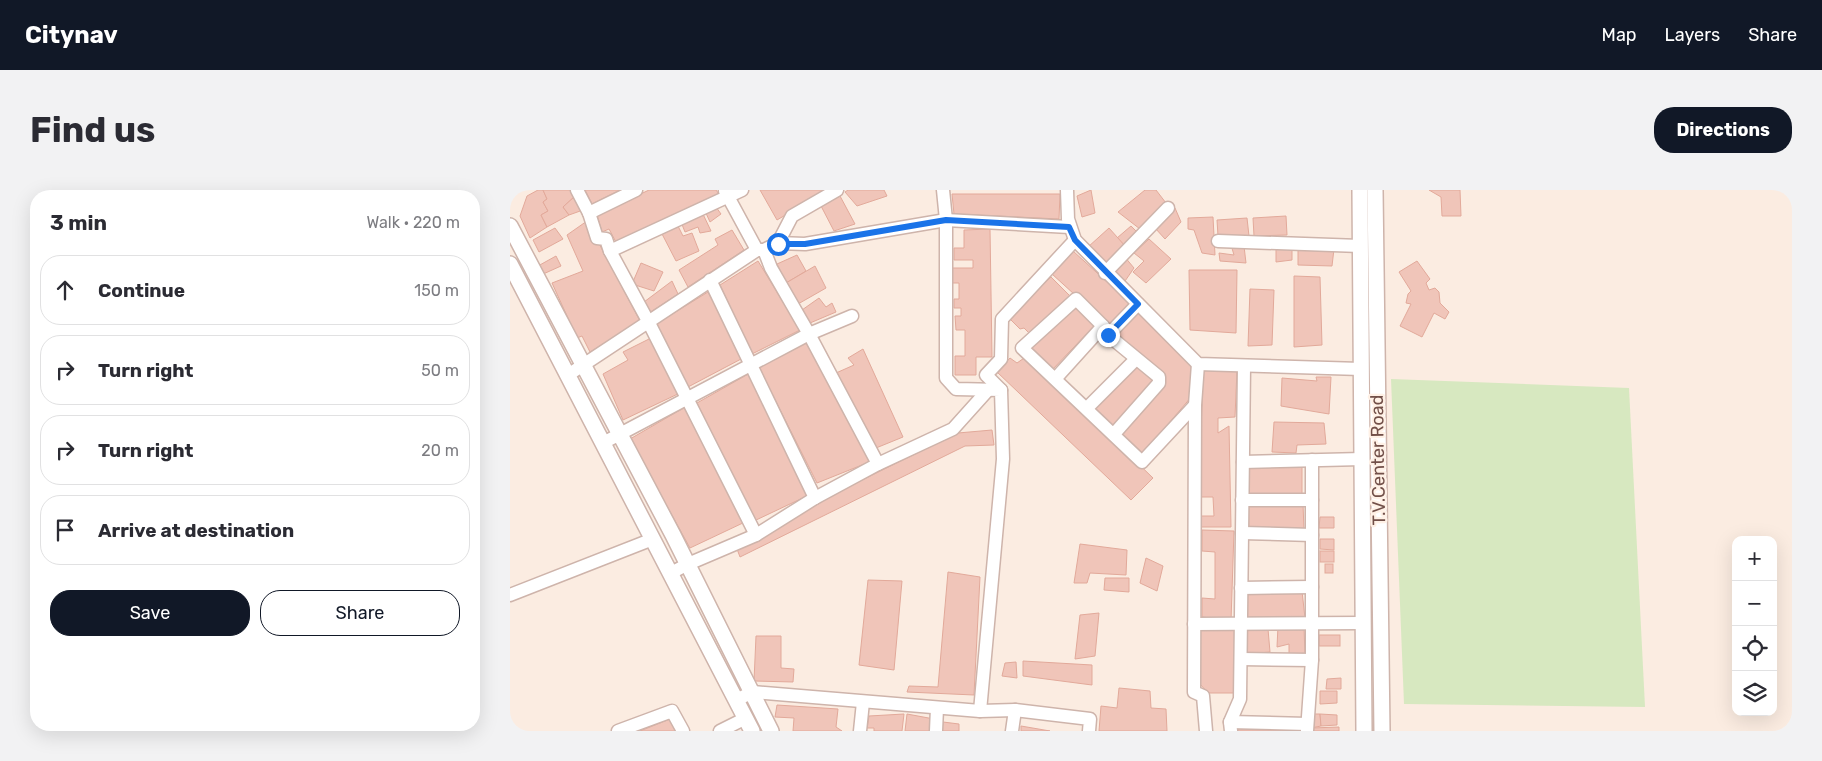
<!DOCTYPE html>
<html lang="en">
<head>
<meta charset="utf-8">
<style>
	:root { --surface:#fff; --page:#f2f2f3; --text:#2b2b33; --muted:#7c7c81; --line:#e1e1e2; --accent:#111827 }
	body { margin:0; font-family:Rubik,sans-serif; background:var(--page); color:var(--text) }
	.controls { position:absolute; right:15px; bottom:15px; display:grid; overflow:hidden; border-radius:10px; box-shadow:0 5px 20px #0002 }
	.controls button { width:45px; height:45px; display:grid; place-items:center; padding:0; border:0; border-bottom:1px solid var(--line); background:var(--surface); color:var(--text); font:25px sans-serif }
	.stop { position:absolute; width:15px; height:15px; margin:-11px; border:4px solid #1a73e8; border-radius:50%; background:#fff }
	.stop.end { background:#1a73e8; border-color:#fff; box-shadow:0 1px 5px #0008 }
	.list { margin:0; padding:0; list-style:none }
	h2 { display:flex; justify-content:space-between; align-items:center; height:65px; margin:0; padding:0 20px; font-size:21px }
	h2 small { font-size:16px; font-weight:400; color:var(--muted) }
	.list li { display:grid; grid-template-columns:32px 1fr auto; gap:15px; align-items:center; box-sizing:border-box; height:70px; margin:0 10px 10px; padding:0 10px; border:1px solid var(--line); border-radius:20px }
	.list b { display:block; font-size:19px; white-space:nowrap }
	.list em { font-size:16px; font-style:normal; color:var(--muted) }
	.actions { display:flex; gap:10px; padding:15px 20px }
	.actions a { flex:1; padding:11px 0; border:1px solid var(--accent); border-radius:20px; text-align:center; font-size:18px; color:var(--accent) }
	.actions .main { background:var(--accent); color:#fff }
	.icon { flex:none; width:28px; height:28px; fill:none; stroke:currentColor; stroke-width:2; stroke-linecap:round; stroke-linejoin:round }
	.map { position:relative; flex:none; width:1282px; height:541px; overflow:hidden; border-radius:20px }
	header { display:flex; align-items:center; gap:30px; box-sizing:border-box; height:70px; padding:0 25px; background:var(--accent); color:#fff }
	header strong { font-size:24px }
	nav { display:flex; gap:28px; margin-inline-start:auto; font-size:18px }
	.intro { display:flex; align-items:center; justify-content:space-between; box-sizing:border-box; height:120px; padding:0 30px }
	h1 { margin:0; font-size:35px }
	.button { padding:12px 22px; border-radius:20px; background:var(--accent); color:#fff; font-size:18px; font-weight:700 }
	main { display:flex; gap:30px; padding:0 30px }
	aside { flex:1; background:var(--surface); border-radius:20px; box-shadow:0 5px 20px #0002 }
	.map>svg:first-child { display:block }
	.green { fill:#d7e8c0 }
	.building { fill:#f0c5b9; stroke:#e2a99a }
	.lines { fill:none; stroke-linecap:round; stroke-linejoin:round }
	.minor-casing { stroke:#ceb4ab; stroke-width:15 }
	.tertiary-casing { stroke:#ceb4ab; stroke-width:18 }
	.minor { stroke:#fff; stroke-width:12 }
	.tertiary { stroke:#fff; stroke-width:15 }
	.route { stroke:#1a73e8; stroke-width:6 }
	.labels { text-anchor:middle; stroke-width:4.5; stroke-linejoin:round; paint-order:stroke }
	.street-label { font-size:18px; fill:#725049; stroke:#fff1e6 }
</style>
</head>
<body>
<header>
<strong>Citynav</strong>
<nav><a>Map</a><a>Layers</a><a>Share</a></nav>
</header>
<div class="intro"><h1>Find us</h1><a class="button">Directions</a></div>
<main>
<aside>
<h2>3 min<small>Walk · 220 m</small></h2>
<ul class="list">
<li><svg class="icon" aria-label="ahead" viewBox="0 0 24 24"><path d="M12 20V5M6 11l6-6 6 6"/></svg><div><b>Continue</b></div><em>150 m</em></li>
<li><svg class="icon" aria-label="right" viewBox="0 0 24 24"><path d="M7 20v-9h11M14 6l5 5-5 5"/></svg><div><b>Turn right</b></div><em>50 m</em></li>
<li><svg class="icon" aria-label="right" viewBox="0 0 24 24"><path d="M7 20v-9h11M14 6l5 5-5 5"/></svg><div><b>Turn right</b></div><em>20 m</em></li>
<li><svg class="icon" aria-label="arrive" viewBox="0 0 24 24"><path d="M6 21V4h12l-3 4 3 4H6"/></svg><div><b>Arrive at destination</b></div></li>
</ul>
<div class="actions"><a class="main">Save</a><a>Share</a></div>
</aside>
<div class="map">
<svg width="1282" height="541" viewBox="0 0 1282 541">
	<rect width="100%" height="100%" fill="#fbece1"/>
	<!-- green -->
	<path class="green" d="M 881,189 L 1119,198 L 1135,517 L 894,514 Z"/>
	<!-- building -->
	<g class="building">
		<path d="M 28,0 L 33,0 L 37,9 L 33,12 L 38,21 L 31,25 L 37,37 L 20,48 L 10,26 L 17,6 Z"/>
		<path d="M 33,0 L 60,0 L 64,7 L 53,17 L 59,25 L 37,37 L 31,25 L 38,21 L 33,12 L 37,9 Z"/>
		<path d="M 75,0 L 110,0 L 82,14 Z"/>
		<path d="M 139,0 L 206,0 L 211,7 L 107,54 L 99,39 L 92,42 L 87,25 Z"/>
		<path d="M 250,0 L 318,0 L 267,30 Z"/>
		<path d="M 338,0 L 374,0 L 377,6 L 347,16 L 335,2 Z"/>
		<path d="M 581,0 L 585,23 L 572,27 L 567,6 Z"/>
		<path d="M 635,0 L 646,0 L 656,13 L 630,39 L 608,22 Z"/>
		<path d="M 919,0 L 950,0 L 951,26 L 932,26 L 931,7 Z"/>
		<path d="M 442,4 L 550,4 L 549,29 L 444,24 Z"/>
		<path d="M 330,6 L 345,34 L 324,41 L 311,16 Z"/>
		<path d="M 64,7 L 73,20 L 59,25 L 53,17 Z"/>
		<path d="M 206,17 L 211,24 L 200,32 L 195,21 Z"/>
		<path d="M 665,18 L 671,32 L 655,49 L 645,38 Z"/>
		<path d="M 192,22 L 201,41 L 190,43 L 188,37 L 175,42 L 171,32 Z"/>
		<path d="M 776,26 L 777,45 L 744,46 L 743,28 Z"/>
		<path d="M 703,27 L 705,65 L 692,63 L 684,40 L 678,39 L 678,28 Z"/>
		<path d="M 737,28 L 739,46 L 708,46 L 707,30 Z"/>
		<path d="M 77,31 L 130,131 L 80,162 L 72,146 L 67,148 L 42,93 L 73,81 L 57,45 Z"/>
		<path d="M 167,34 L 173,46 L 182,43 L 189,61 L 166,71 L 151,42 Z"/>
		<path d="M 621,36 L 628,43 L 616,57 L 607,48 Z"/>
		<path d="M 45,38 L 53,49 L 29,62 L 23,50 Z"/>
		<path d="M 599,38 L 616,57 L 597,76 L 578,57 Z"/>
		<path d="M 480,39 L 482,167 L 466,167 L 466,185 L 445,185 L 445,166 L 455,166 L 455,140 L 446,140 L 445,126 L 451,126 L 451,118 L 444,118 L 444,109 L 449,109 L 449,93 L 442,93 L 442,78 L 463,78 L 463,70 L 444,70 L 444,58 L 454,58 L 454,40 Z"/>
		<path d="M 222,40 L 234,60 L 178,97 L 169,80 L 208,55 L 205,49 Z"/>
		<path d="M 639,49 L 661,69 L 636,93 L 623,82 L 634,71 L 624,63 Z"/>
		<path d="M 721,55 L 734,56 L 736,73 L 710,71 L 709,63 L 724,65 Z"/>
		<path d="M 766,57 L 782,57 L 782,70 L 766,72 Z"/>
		<path d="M 788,58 L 824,59 L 822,76 L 788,75 Z"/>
		<path d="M 563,61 L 620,113 L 598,135 L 542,84 Z"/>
		<path d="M 287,65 L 296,81 L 276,93 L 267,74 Z"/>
		<path d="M 46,66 L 51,76 L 31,85 L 28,76 Z"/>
		<path d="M 614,66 L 624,78 L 613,94 L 602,81 Z"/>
		<path d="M 248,71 L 290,140 L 242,164 L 210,95 Z"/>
		<path d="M 907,71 L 920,89 L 916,93 L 919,100 L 925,98 L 929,102 L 930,113 L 939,122 L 935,129 L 924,123 L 912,147 L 890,136 L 901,114 L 896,113 L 898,104 L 901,101 L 889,82 Z"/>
		<path d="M 131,73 L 153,82 L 144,101 L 122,94 Z"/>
		<path d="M 305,76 L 316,98 L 288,114 L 276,93 Z"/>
		<path d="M 679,80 L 727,80 L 726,143 L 680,140 Z"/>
		<path d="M 784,86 L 810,87 L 812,155 L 784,157 Z"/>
		<path d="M 541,87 L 562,108 L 520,144 L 514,138 L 510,139 L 499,128 Z"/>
		<path d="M 162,91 L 168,104 L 139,123 L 134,112 Z"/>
		<path d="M 740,99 L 764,100 L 762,155 L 738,156 Z"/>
		<path d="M 198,102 L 233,168 L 178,197 L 146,134 Z"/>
		<path d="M 309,108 L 316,117 L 322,113 L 326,122 L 300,133 L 292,120 Z"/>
		<path d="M 566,113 L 586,134 L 542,180 L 519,158 Z"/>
		<path d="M 626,121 L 684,178 L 682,206 L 631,266 L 607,242 L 649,187 L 604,144 Z"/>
		<path d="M 141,148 L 172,202 L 113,230 L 93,184 L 118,170 L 113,162 Z"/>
		<path d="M 297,151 L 362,271 L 307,293 L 249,178 Z"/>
		<path d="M 353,159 L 393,247 L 366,258 L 326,183 L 344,175 L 338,168 Z"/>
		<path d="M 517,166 L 643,288 L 621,310 L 487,182 L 500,168 L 507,173 Z"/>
		<path d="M 627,173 L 646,190 L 602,238 L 583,220 Z"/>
		<path d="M 693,178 L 727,180 L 725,227 L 708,228 L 708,243 L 719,236 L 721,337 L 689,337 L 689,326 L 704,326 L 703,307 L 689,307 Z"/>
		<path d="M 240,183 L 299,305 L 244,331 L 187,213 Z"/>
		<path d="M 806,187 L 821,187 L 819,224 L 771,216 L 772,188 L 807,191 Z"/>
		<path d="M 177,216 L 235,332 L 180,358 L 120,249 Z"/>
		<path d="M 764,232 L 814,233 L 816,254 L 787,255 L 786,263 L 762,262 Z"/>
		<path d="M 482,240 L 484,255 L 455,256 L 230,367 L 227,359 L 311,310 L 448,243 Z"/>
		<path d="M 792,275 L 792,305 L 738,304 L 738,277 Z"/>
		<path d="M 737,314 L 793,314 L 794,340 L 738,337 Z"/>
		<path d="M 810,327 L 824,327 L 824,338 L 809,338 Z"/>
		<path d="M 692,340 L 724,341 L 721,431 L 692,427 L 692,408 L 705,409 L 705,362 L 692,361 Z"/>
		<path d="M 810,349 L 824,349 L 824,360 L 810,359 Z"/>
		<path d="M 570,354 L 617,360 L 616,385 L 580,383 L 577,393 L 564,393 Z"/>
		<rect x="810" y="361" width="14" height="11"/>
		<path d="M 636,368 L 653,376 L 647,401 L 630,393 Z"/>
		<rect x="815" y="374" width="8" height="9"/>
		<path d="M 438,382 L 470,387 L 464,505 L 397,502 L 399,496 L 428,497 Z"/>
		<path d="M 595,388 L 619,388 L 619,402 L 594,400 Z"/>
		<path d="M 358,390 L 392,391 L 384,480 L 349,475 Z"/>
		<path d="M 792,401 L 795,428 L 734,428 L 735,402 Z"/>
		<path d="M 589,423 L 585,466 L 565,469 L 570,425 Z"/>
		<path d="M 768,436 L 794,436 L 795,466 L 779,466 L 779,454 L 767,457 Z"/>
		<path d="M 689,438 L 725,439 L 724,503 L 698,503 L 690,494 Z"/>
		<path d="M 735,439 L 758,439 L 760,462 L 736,464 Z"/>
		<rect x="809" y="445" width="21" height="11"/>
		<path d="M 246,446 L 271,446 L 271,478 L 284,479 L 283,492 L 244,491 Z"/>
		<path d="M 513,471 L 582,475 L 582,495 L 513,486 Z"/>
		<path d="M 506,472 L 507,488 L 492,486 L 495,473 Z"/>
		<path d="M 831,488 L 831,499 L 816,499 L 817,489 Z"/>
		<path d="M 609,498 L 640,501 L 641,518 L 656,519 L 657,541 L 589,541 L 591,516 L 607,518 Z"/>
		<path d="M 810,501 L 827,501 L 827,513 L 810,514 Z"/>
		<path d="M 267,515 L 328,519 L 326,537 L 332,541 L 283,541 L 284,528 L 265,527 Z"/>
		<path d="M 394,524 L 392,541 L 364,541 L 364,538 L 357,538 L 359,526 Z"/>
		<path d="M 397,524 L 424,529 L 423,541 L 395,541 Z"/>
		<path d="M 803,524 L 810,524 L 811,536 L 801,538 Z"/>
		<path d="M 810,524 L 827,525 L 827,535 L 811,536 Z"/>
		<path d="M 160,529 L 166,541 L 130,541 Z"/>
		<path d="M 433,532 L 449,534 L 449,541 L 432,541 Z"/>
		<path d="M 511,536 L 540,541 L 511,541 Z"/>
		<path d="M 829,537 L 829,541 L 801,541 L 801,538 Z"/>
		<path d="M 724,539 L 792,539 L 792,541 L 725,541 Z"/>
	</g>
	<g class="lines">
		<!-- minor casing -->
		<g class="minor-casing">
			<g id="minor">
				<path d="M 67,0 L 79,23 L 87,48 L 96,49 L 100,61 L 138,131 L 246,345"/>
				<path d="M 433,0 L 436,30 L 436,188 L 446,199 L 491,200 L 493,269 L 470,521"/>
				<path d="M 557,0 L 558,29 L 565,50 L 688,174 L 851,179"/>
				<path d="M 215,1 L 247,60"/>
				<path d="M 79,23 L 126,0"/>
				<path d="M 708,51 L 850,56"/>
				<path d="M 268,53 L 282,26 L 327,0"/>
				<path d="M 254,60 L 261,78 L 299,144 L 368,274"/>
				<path d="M 100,61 L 232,0"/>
				<path d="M 595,83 L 658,18"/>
				<path d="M 200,90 L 305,308"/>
				<path d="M 598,145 L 628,114"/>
				<path d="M 688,174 L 685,215 L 684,502 L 693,506 L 696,541"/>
				<path d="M 58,185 L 247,60 L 254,60 L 268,53 L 295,54 L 436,30 L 559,37"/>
				<path d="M 546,188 L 593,136"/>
				<path d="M 491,200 L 476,185 L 491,169 L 492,129 L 565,50"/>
				<path d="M 577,218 L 626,169"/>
				<path d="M 604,244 L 649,193 L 649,187 L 598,145 L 593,136 L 566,109 L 512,158 L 632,272 L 685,215"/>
				<path d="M 93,253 L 299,144 L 342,126"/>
				<path d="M 733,272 L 852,269"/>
				<path d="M 732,310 L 802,310"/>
				<path d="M 732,343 L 802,345"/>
				<path d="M 161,383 L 178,374 L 246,345 L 305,308 L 368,274 L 443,239 L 478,200"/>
				<path d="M 731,398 L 802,397"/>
				<path d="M 0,405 L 143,349"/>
				<path d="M 684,434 L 853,433"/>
				<path d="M 731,469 L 802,470"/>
				<path d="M 226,510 L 243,502 L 470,521 L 505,520 L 580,529 L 579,541"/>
				<path d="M 720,532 L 797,534"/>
				<path d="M 108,541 L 162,521 L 173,541"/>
				<path d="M 210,541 L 236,528"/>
				<path d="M 350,541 L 353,512"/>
				<path d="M 426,541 L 427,518"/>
				<path d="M 502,541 L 505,520"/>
				<path d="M 721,541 L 720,532 L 730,509 L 734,177"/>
				<path d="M 797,541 L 802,470 L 802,270"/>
			</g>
		</g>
		<!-- tertiary casing -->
		<g class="tertiary-casing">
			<g id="tertiary">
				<path d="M 850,0 L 854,541"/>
				<path d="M 865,0 L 872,541"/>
				<path d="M 0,36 L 163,345 L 261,541"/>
				<path d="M 0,74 L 242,541"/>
			</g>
		</g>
		<!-- minor -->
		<use href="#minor" class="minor"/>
		<!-- tertiary -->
		<use href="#tertiary" class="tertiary"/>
	</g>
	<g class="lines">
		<!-- route -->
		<path class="route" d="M 268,54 L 295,54 L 436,30 L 559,37 L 565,50 L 628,114 L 598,145"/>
	</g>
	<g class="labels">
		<!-- street labels -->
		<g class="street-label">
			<text transform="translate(868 270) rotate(-91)" y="6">T.V.Center Road</text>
		</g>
	</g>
</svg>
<div class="controls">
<button>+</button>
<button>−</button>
<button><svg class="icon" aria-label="locate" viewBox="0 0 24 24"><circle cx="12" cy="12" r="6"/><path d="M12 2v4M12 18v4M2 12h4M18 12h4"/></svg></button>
<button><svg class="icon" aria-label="layers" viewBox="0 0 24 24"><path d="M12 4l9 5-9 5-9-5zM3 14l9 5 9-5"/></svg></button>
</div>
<div class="stop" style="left:268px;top:54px"></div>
<div class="stop end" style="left:598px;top:145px"></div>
</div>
</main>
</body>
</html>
